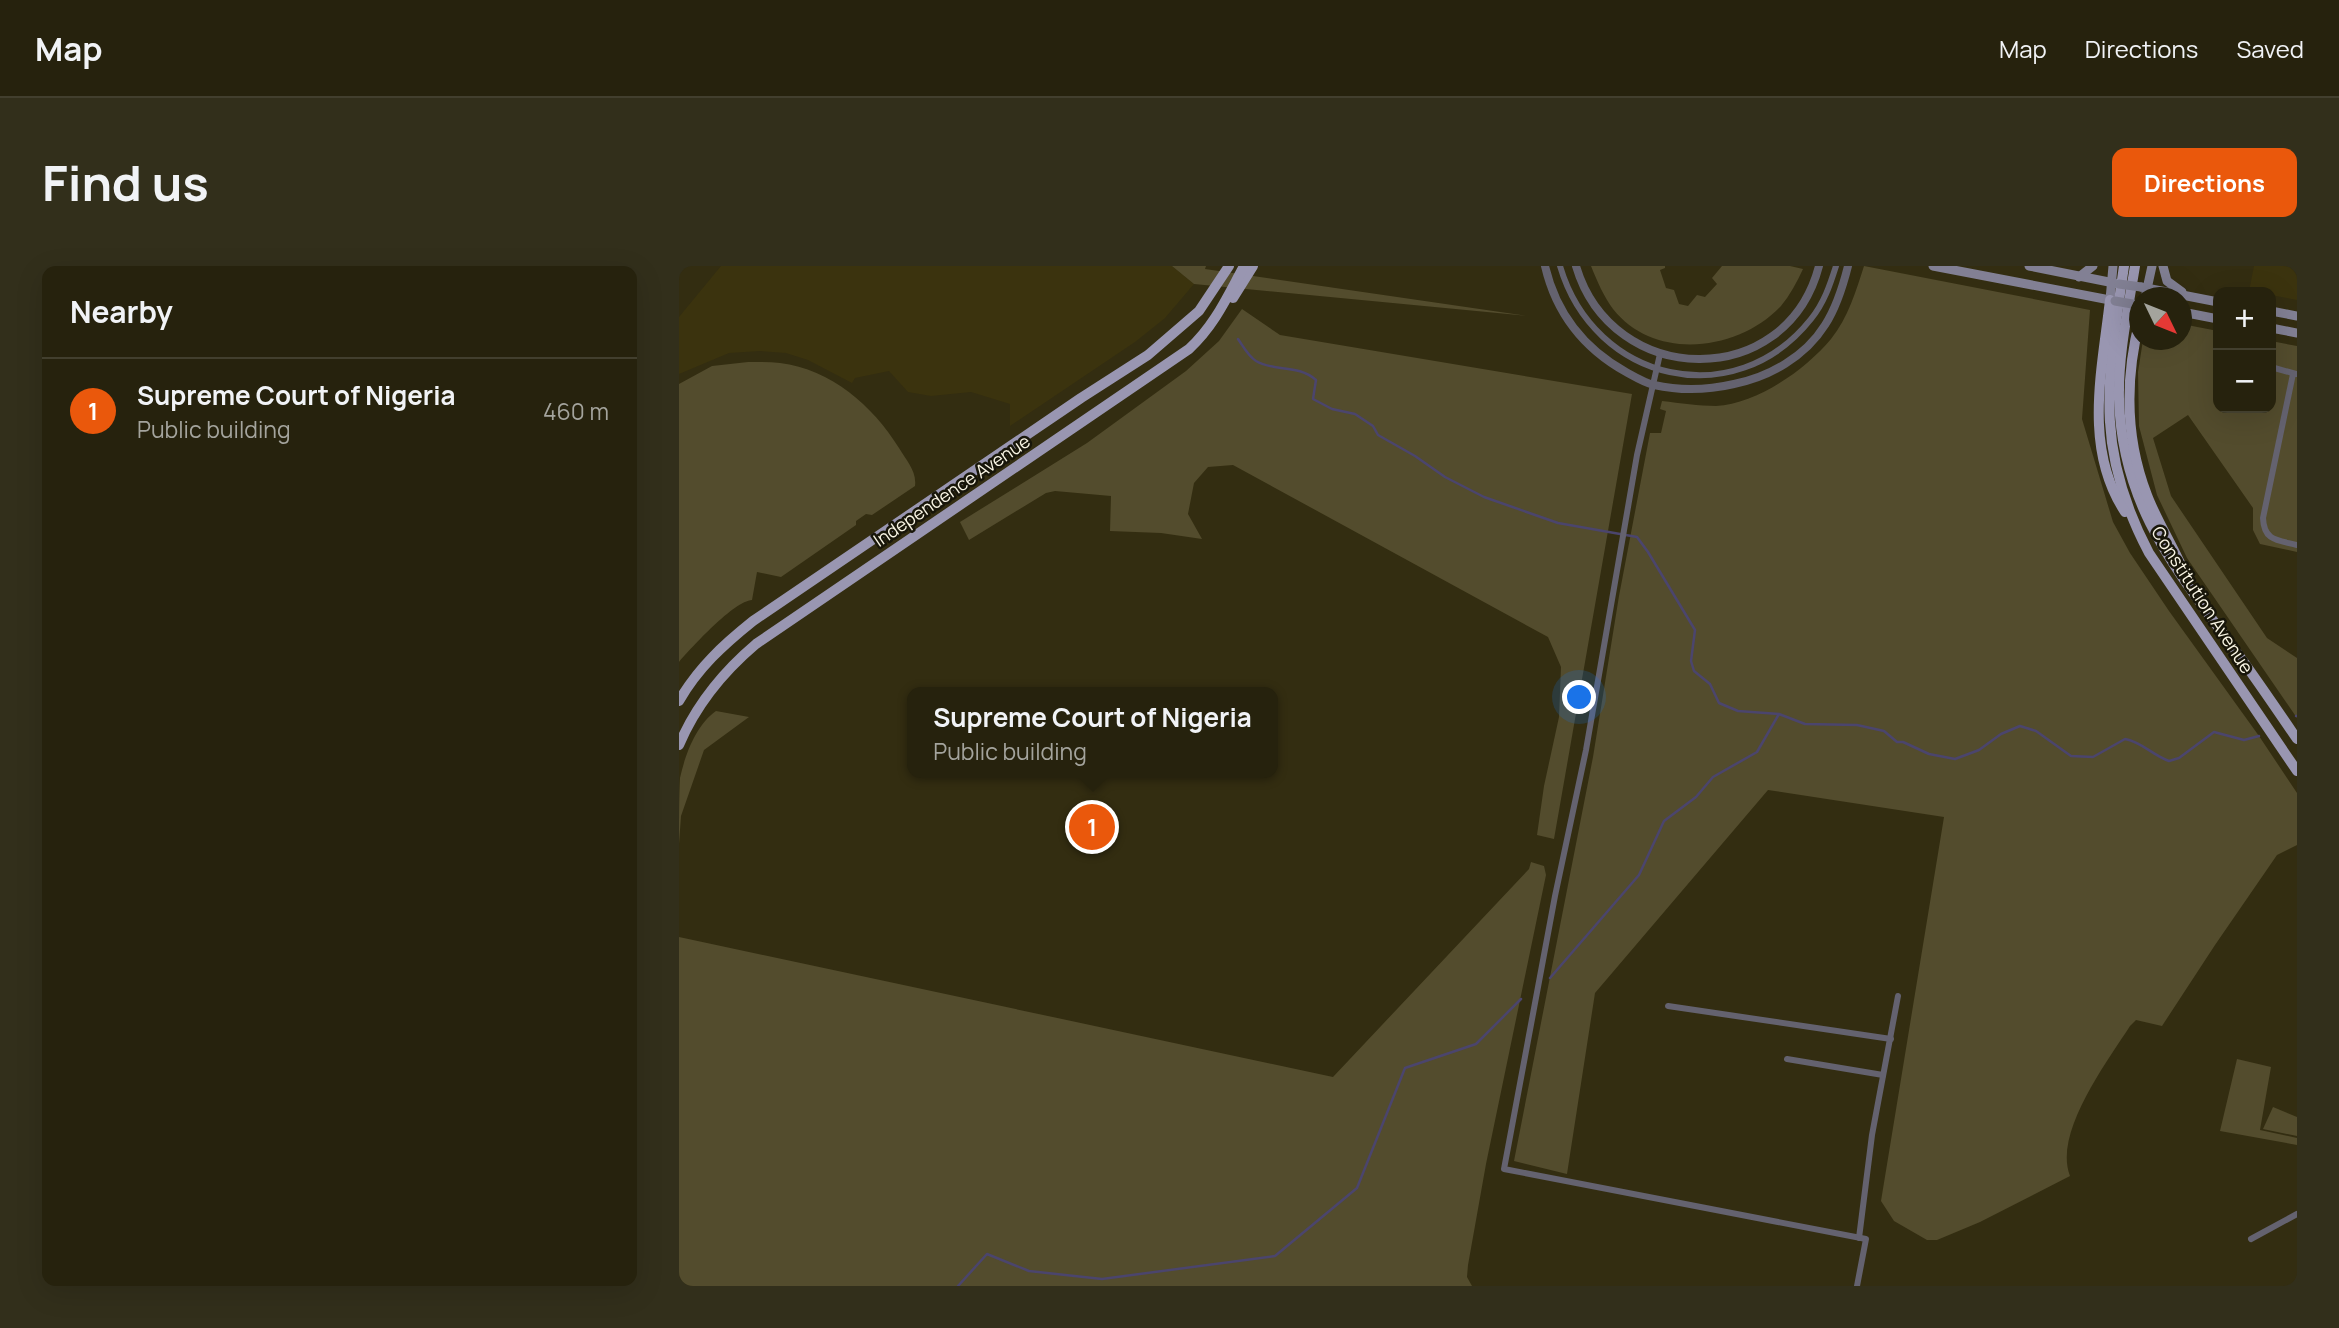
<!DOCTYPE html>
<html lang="en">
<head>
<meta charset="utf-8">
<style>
	:root { --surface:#26220d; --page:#322f1b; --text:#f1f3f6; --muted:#a4a49d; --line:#423f2e; --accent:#ea580c }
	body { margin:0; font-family:Manrope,sans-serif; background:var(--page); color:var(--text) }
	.controls { position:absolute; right:21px; top:21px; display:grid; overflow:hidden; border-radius:14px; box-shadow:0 7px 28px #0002 }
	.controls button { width:63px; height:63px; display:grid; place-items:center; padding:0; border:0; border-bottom:2px solid var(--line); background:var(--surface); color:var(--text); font:35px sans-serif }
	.compass { position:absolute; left:1450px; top:21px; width:63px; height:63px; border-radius:50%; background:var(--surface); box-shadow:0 7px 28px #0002; rotate:133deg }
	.you { position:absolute; left:901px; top:432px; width:24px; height:24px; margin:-18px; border:5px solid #fff; border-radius:50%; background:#1a73e8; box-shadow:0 0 0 10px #1a73e833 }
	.badge { display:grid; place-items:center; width:46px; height:46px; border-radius:50%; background:var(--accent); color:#fff; font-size:23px; font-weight:700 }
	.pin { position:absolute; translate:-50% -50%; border:4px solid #fff; box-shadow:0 2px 7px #0006 }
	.popup { position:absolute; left:228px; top:421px; width:371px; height:91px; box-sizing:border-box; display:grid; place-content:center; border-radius:14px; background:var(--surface); filter:drop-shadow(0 2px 5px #0005); font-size:23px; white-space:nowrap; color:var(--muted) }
	.popup b { font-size:26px; color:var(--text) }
	.popup::after { content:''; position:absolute; left:50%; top:100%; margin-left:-14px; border:14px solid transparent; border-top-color:var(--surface) }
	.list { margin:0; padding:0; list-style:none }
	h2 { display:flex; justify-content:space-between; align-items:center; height:91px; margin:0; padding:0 28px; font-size:30px }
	h2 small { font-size:23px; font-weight:400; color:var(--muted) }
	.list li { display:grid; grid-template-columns:46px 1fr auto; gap:21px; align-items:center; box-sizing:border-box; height:105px; padding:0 28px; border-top:2px solid var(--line) }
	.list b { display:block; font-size:26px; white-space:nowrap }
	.list p { margin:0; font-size:23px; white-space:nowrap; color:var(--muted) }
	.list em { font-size:23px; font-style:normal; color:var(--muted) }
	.map { position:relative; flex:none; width:1618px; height:1020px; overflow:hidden; border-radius:14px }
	header { display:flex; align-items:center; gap:42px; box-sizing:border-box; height:98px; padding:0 35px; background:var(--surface); border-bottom:2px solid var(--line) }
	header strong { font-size:33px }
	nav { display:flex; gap:38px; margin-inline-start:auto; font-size:24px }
	.intro { display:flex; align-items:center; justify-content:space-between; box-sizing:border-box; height:168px; padding:0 42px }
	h1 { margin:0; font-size:49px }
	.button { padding:18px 32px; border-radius:14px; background:var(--accent); color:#fff; font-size:24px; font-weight:700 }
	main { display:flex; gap:42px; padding:0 42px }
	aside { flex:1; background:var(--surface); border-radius:14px; box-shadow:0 7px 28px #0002 }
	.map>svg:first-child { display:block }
	.built { fill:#3b330e }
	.green { fill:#534c2d }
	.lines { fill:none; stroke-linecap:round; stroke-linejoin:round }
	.stream { stroke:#4b456d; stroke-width:2.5 }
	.minor { stroke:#64626f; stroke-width:6 }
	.tertiary { stroke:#64626f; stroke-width:8 }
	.secondary { stroke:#828094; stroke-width:9 }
	.primary { stroke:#9996b1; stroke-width:10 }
	.secondary-bridge { stroke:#828094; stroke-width:9 }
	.labels { text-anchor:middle; stroke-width:5; stroke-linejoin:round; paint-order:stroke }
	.street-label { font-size:18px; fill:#f9f5e4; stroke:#18160a }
</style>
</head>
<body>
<header>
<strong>Map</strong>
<nav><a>Map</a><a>Directions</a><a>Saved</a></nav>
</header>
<div class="intro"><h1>Find us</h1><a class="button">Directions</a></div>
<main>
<aside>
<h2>Nearby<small></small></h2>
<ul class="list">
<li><span class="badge">1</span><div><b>Supreme Court of Nigeria</b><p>Public building</p></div><em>460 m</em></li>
</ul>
</aside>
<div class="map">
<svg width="1618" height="1020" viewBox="0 0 1618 1020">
	<rect width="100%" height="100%" fill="#332d11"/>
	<!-- built -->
	<g class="built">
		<path d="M 42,0 L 493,0 L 515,18 L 486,52 L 456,76 L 331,160 L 331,138 L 292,126 L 252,130 L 229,126 L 210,105 L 176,112 L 173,117 L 129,94 L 107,87 L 81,85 L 50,87 L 0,108 L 0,51 Z"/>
		<path d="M 1575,0 L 1618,0 L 1618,34 L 1592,29 L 1592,26 L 1570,25 Z"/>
	</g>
	<!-- green -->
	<g class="green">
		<path d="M 493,0 L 527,0 L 526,3 L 849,50 L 515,18 Z"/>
		<path d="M 912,0 L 986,0 L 986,2 L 981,4 L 987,22 L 995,24 L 1000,38 L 1009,40 L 1018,29 L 1026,31 L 1038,18 L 1033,12 L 1043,0 L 1111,0 L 1124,3 C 1118,16 1111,29 1102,40 C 1060,85 976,96 934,43 C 925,31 918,15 912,0 Z"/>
		<path d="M 1185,0 L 1411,44 L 1403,153 L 1434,256 L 1451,287 L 1490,345 L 1580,470 L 1618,527 L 1618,579 L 1598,589 L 1536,679 L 1483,760 L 1457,754 L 1451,760 C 1428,796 1374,867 1391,910 L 1301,956 L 1258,974 L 1248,974 L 1215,955 L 1202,935 L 1265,551 L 1089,524 L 916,727 L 888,908 L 835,895 L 914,491 L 940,330 L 971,167 L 982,167 L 987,145 L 981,143 L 983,135 C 1001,137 1020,140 1037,140 C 1078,138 1126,104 1152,73 C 1169,52 1177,25 1185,0 Z"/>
		<path d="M 563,43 L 601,69 L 953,128 L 875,573 L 858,569 L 865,520 L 880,451 L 882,401 L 869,371 L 554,199 L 529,201 L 515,217 L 509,248 L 523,273 L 482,267 L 431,265 L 432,230 L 376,225 L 367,227 L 290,274 L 281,256 L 408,177 L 507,105 L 540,75 Z"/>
		<path d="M 1503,58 L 1539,65 L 1539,142 L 1592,142 L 1592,75 L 1618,80 L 1618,286 L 1581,278 L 1574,264 L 1574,242 L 1509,149 L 1474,172 L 1492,230 L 1588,372 L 1618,392 L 1618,452 L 1508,292 L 1478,229 L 1460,160 L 1459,106 L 1464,74 L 1503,74 Z"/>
		<path d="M 69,96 C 80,96 91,96 101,97 C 152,103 194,140 220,182 C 227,194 238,205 236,220 L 193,249 L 187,248 L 177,255 L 177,259 L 102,311 L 78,306 L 73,334 C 55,335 13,381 0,396 L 0,118 L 33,100 Z"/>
		<path d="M 37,445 L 70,451 L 25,484 L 2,550 L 0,578 C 0,557 0,532 1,512 C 6,489 17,459 37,445 Z"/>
		<path d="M 852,596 L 865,600 L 867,609 L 807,898 L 789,999 L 788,1011 L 793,1020 L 0,1020 L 0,671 L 654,811 L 850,603 Z"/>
		<path d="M 1558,793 L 1592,801 L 1581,864 L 1618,872 L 1618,879 L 1541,865 Z"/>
		<path d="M 1594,841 L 1618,851 L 1618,870 L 1584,863 Z"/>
	</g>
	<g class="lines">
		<!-- stream -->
		<g class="stream">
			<path d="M 559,73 C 564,80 569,90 577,95 C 596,106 619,98 637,114 L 634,133 L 653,143 L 676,148 L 694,160 L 699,169 L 736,190 L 766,211 L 805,231 L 879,257 L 958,271 L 969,286 L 1016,364 L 1012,395 L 1015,405 L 1031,418 L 1040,437 L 1059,445 L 1100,448 L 1126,458 L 1178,459 L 1205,465 L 1218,476 L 1224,476 L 1250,488 L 1276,493 L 1300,484 L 1322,468 L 1341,460 L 1357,465 L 1392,490 L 1414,491 L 1446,473 C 1463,476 1473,489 1490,495 L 1500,492 L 1535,466 L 1565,474 L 1580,470"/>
			<path d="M 1617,450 L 1618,450"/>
			<path d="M 871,712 L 960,609 L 985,555 L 1017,531 L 1034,511 L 1078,486 L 1100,448"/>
			<path d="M 279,1020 L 308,988 L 350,1005 L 423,1013 L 596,990 L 678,922 L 726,802 L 797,778 L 842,733"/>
		</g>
		<!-- minor -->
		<g class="minor">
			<path d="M 881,0 C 915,116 1056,149 1132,53 C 1145,37 1151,19 1157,0"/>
			<path d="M 981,88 L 958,189 L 907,484 L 876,630 L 825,903 L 1187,973 L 1178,1020"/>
			<path d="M 1592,101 L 1617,108"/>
			<path d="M 1614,108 L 1584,252 C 1585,275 1598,274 1618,279"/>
			<path d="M 989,740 L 1212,773"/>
			<path d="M 1108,793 L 1204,809"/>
			<path d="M 1180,972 L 1193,869 L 1219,730"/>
			<path d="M 1572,973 L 1618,948"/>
		</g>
		<!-- tertiary -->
		<g class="tertiary">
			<path d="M 866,0 C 877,47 904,82 947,106 C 956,111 966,117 975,119 C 1002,125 1029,124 1055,118 C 1090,111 1126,91 1146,59 C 1157,42 1164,20 1169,0"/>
			<path d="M 897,0 C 933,122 1107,126 1140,0"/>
		</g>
		<!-- secondary -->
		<g class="secondary">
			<path d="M 1254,0 L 1436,35"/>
			<path d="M 1350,0 L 1440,18"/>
			<path d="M 1484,0 L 1488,15 L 1503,26"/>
			<path d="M 1400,11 L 1414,0"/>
			<path d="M 1462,21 L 1539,36"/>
			<path d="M 1466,32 L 1473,0"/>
			<path d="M 1431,34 L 1434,0"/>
			<path d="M 1592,45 L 1618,50"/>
			<path d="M 1503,46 L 1539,53"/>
			<path d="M 1592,62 L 1618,67"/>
		</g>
		<!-- primary -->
		<g class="primary">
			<path d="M 1445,0 C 1429,112 1414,181 1470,287 L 1618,505"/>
			<path d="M 1456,0 C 1449,44 1439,89 1440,133 C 1443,236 1492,297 1550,376 C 1574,408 1596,441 1618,473"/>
			<path d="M 554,32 L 574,0"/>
			<path d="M 1431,34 C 1423,105 1404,182 1446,246"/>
			<path d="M 1461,53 C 1446,112 1446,172 1468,229 C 1479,258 1497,284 1508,313"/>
			<path d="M 0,435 C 19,402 44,379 74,355 L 402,132 L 469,89 L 520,45 L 550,0"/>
			<path d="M 0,479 C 17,439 44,406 77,378 L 510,83 C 536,59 548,31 565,0"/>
		</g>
		<!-- secondary-bridge -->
		<g class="secondary-bridge">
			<path d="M 1440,18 L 1462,21"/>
			<path d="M 1436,35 L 1459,39"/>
		</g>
	</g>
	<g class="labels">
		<!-- street labels -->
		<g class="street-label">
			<text transform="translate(273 225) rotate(-34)" y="6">Independence Avenue</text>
			<text transform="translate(1523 334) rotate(57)" y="6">Constitution Avenue</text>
		</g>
	</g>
</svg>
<div class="controls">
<button>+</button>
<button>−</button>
</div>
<svg class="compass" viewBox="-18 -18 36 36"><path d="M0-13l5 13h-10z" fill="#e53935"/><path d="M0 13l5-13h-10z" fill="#a4a49d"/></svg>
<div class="you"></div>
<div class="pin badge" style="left:413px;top:561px">1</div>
<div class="popup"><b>Supreme Court of Nigeria</b>Public building</div>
</div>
</main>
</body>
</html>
